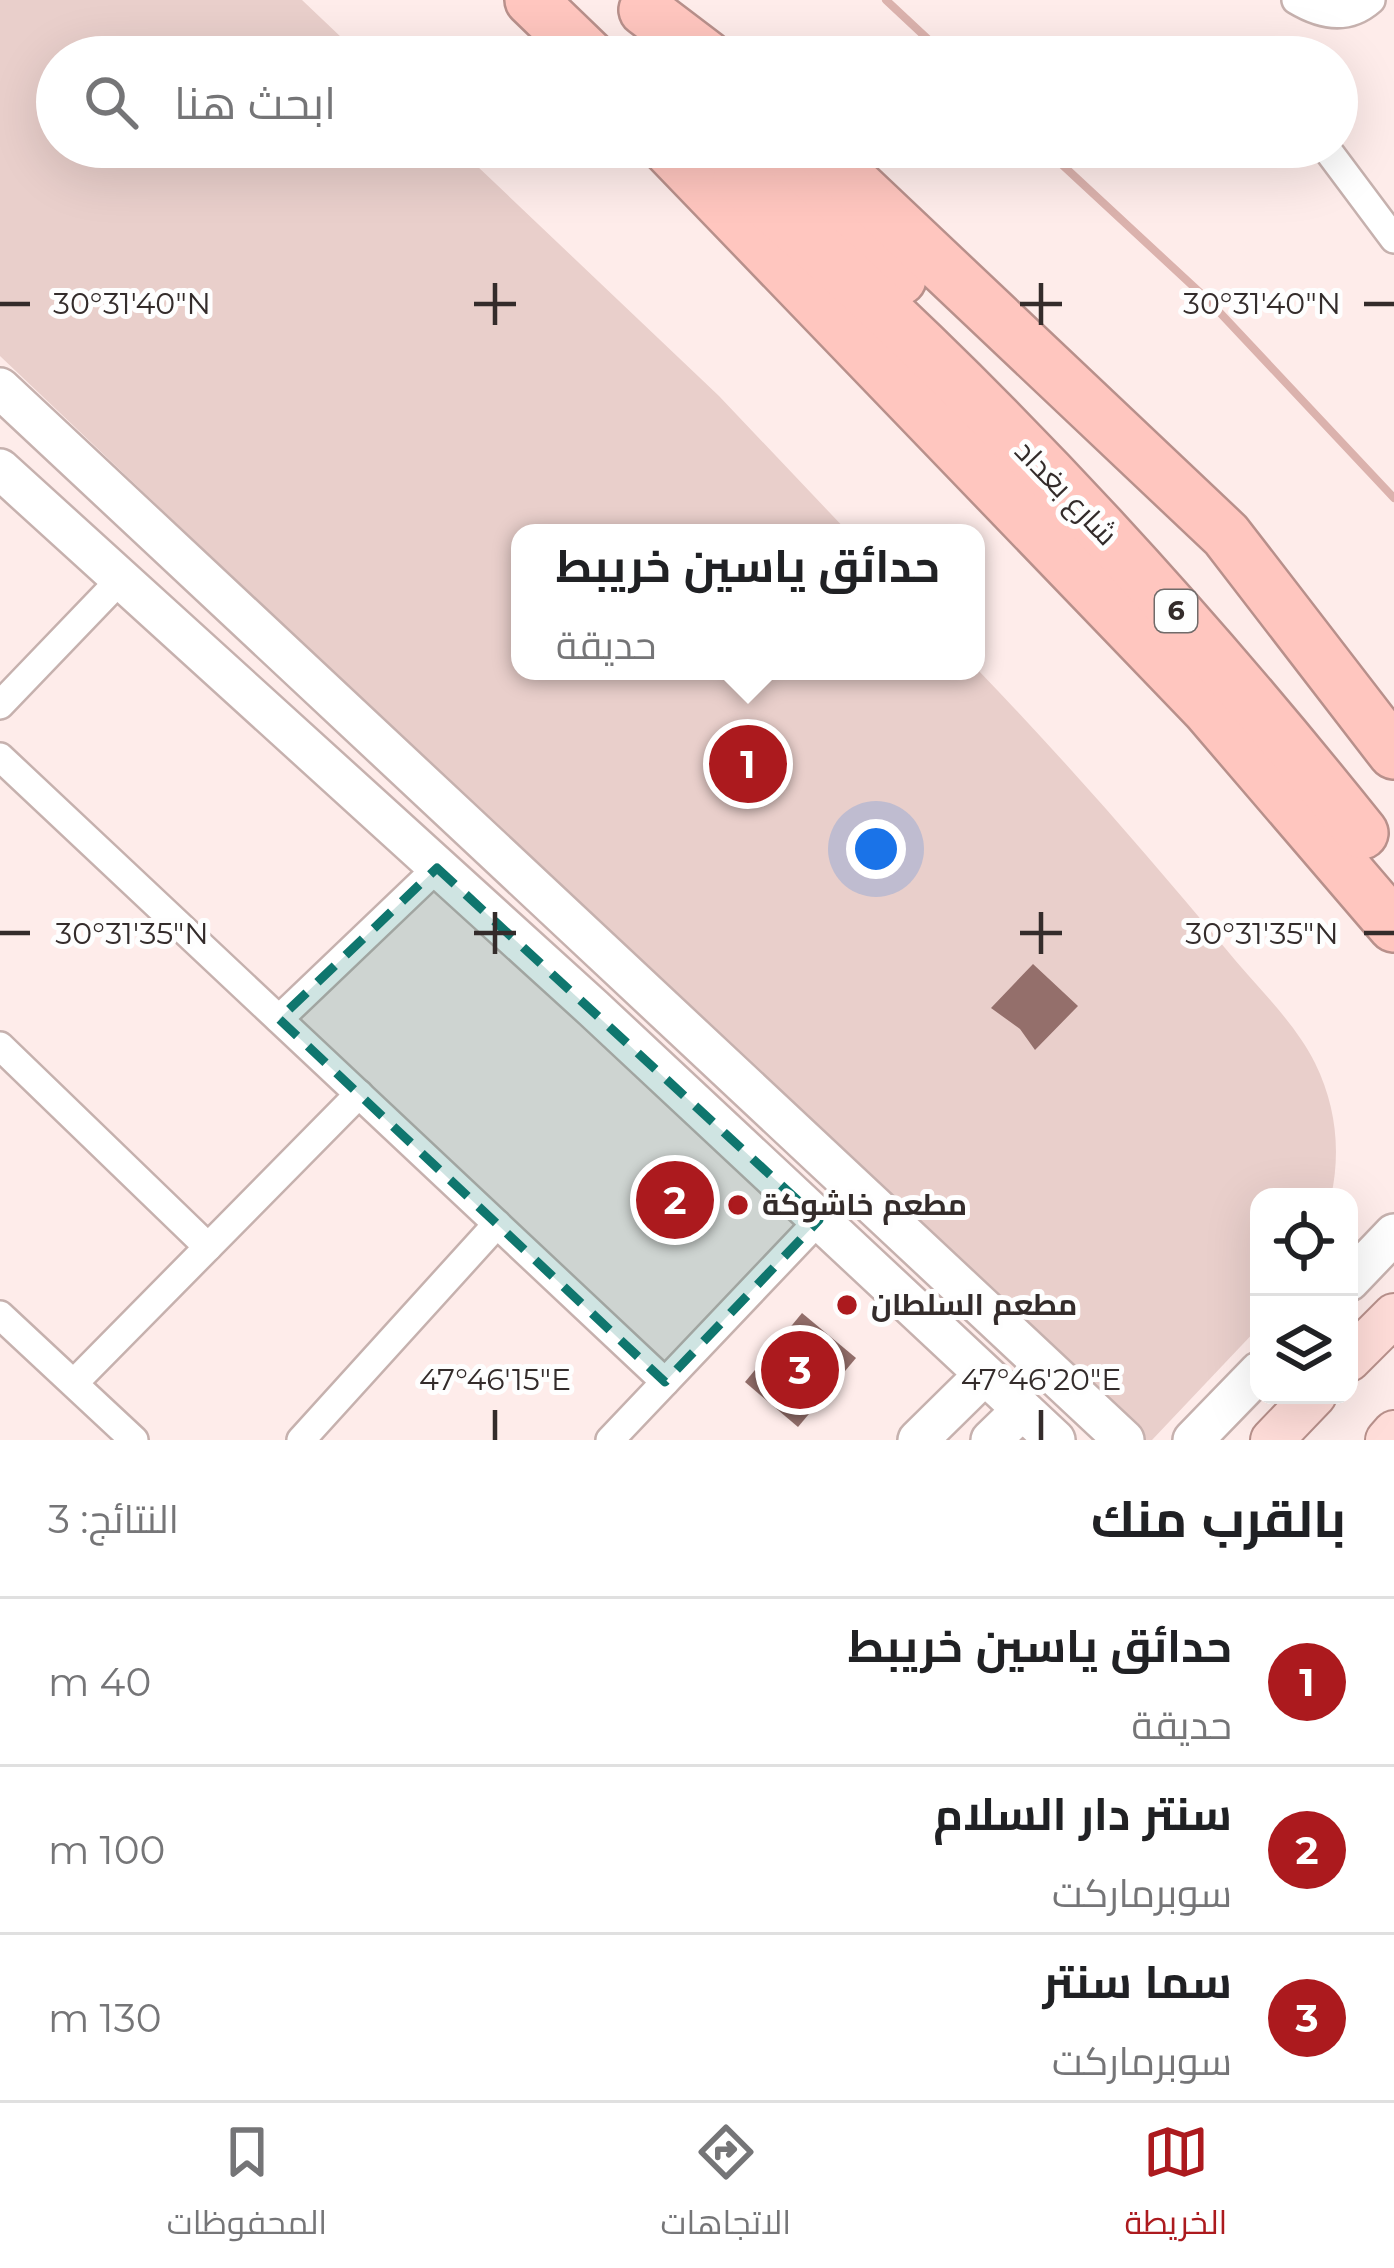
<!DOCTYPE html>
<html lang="ar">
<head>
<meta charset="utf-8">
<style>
	:root { --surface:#fff; --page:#f2f2f2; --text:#202124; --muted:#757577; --line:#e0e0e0; --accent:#ac1a1e }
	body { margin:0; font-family:Montserrat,Cairo,sans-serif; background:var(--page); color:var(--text); direction:rtl }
	.controls { position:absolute; right:36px; bottom:36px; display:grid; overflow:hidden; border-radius:24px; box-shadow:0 12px 48px #0002 }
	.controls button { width:108px; height:108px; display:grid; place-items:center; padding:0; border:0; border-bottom:3px solid var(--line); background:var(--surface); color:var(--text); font:60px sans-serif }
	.you { position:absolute; left:876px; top:849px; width:42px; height:42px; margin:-30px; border:9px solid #fff; border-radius:50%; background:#1a73e8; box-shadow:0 0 0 18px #1a73e833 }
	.badge { display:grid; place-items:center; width:78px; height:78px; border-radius:50%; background:var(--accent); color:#fff; font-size:39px; font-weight:700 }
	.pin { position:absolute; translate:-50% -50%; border:6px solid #fff; box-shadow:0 3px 12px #0006 }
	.popup { position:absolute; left:511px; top:524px; width:474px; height:156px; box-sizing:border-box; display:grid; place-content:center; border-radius:24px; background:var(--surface); filter:drop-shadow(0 3px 9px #0005); font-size:39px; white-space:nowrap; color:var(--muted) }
	.popup b { font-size:45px; color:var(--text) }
	.popup::after { content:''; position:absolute; left:50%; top:100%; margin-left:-24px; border:24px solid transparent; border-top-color:var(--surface) }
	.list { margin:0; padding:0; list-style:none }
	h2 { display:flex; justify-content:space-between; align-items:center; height:156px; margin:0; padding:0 48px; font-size:51px }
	h2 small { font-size:39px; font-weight:400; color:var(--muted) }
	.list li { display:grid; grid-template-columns:78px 1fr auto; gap:36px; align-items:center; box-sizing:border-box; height:168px; padding:0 48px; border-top:3px solid var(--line) }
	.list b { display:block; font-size:45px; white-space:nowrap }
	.list p { margin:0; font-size:39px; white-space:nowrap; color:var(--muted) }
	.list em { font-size:39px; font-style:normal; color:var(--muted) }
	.icon { flex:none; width:66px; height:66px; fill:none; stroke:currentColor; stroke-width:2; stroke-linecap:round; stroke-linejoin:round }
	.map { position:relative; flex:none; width:1394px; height:1440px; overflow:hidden; direction:ltr }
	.search { position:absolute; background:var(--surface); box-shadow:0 12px 48px #0002; left:36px; right:36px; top:36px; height:132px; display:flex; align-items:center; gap:30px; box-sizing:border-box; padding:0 42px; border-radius:66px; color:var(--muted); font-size:45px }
	.sheet { height:660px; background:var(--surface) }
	nav { display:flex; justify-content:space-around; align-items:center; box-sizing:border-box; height:168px; border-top:3px solid var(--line); background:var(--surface); font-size:33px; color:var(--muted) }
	nav a { display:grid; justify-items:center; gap:6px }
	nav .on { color:var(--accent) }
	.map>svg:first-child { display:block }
	.green { fill:#e9cfcb }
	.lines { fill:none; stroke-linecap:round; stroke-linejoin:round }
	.stream { stroke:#dbb2ad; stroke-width:8 }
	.building { fill:#946f6b }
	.street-casing { stroke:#c6b1ae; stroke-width:32 }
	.secondary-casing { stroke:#c6b1ae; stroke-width:44 }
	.primary-casing { stroke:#b8908b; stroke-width:46 }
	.highway-casing { stroke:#b8908b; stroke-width:56 }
	.street { stroke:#fff; stroke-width:27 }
	.secondary { stroke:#fff; stroke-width:39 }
	.primary { stroke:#ffddd9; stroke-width:42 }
	.highway { stroke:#ffc6bf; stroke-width:51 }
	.marked { fill:#0f766e; fill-opacity:0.2; stroke:#0f766e; stroke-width:9; stroke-dasharray:24 15; stroke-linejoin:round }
	.ticks { fill:none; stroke:#342c2b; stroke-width:4.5 }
	.poi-dot { fill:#ac1a1e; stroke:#fefefe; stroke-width:4.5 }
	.labels { text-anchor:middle; stroke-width:10; stroke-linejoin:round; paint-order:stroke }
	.shield { fill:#fefefe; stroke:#716b6a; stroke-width:3 }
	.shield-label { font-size:27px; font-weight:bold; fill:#342c2b }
	.street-label { font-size:30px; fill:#342c2b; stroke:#fefefe }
	.poi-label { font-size:30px; font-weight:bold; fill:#342c2b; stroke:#fefefe; text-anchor:start }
	.ticks-label { font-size:30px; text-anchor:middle; fill:#342c2b; stroke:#fefefe; stroke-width:10; stroke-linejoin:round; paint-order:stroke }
</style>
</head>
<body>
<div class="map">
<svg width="1394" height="1440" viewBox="0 0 1394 1440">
	<rect width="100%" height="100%" fill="#feecea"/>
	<!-- green -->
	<path class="green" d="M 0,0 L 302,0 L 362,57 L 57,57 L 57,147 L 457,147 L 719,396 L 849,533 L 520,533 L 520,671 L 976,668 C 1063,758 1145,852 1225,948 C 1255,985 1294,1021 1315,1063 C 1336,1106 1341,1151 1331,1197 L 1259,1197 L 1259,1327 L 1152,1440 L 1142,1440 L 0,356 Z"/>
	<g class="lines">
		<!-- stream -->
		<g class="stream">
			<path d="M 886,0 L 947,57"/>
			<path d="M 1043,147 L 1208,300 L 1394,498"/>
		</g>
	</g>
	<!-- building -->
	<g class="building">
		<path d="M 1033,964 L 1078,1006 L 1035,1050 L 1020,1029 L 991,1008 Z"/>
		<path d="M 802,1313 L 856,1358 L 798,1427 L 745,1382 Z"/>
	</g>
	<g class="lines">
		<!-- street casing -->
		<g class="street-casing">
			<g id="street">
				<path d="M 1296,0 C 1321,15 1347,21 1371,0"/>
				<path d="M 1329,152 L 1394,239"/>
				<path d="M 0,705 L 119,581"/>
				<path d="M 0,757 L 665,1382"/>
				<path d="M 279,1019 L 437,868"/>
				<path d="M 0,1046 L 208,1247"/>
				<path d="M 0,1315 L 134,1440"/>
				<path d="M 74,1383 L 359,1094"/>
				<path d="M 301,1440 L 497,1224"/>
				<path d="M 610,1440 L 819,1220"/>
			</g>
		</g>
		<!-- secondary casing -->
		<g class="secondary-casing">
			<g id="secondary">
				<path d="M 0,388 L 1124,1440"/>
				<path d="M 0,469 L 593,1008 L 1055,1440"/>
				<path d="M 1349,1281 L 1394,1234"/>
				<path d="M 918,1440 L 984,1375"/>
				<path d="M 991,1440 L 1022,1410"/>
				<path d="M 1193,1440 L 1259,1372"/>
			</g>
		</g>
		<!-- primary casing -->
		<g class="primary-casing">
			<g id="primary">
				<path d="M 1349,1360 L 1394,1315"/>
				<path d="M 1272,1440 L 1315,1395"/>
				<path d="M 1387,1440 L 1394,1432"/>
			</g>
		</g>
		<!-- highway casing -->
		<g class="highway-casing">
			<g id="highway">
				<path d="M 531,0 L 590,57"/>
				<path d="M 645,10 L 707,57"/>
				<path d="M 667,147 L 1207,708 L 1394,926"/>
				<path d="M 770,147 L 900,279"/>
				<path d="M 816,147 L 1226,535 L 1394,753"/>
				<path d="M 739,179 C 968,374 1174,598 1362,833"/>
			</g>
		</g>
		<!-- street -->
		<use href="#street" class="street"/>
		<!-- secondary -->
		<use href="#secondary" class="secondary"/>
		<!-- primary -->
		<use href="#primary" class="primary"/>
		<!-- highway -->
		<use href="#highway" class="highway"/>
	</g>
	<!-- marked area -->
	<path class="marked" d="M 437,868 L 819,1220 L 665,1382 L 279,1019 Z"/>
	<!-- ticks -->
	<path class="ticks" d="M 495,283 L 495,325M 1041,283 L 1041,325M 0,304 L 30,304M 474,304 L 516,304M 1020,304 L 1062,304M 1364,304 L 1394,304M 495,912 L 495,954M 1041,912 L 1041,954M 0,933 L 30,933M 474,933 L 516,933M 1020,933 L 1062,933M 1364,933 L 1394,933M 495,1410 L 495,1440M 1041,1410 L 1041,1440"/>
	<!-- markers -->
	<g class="poi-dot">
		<circle cx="738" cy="1205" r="12"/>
		<circle cx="847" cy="1305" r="12"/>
	</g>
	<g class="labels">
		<!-- shield labels -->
		<rect class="shield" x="1155" y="590" width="42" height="42" rx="9"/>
		<g class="shield-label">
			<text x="1176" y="620">6</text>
		</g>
		<!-- street labels -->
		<g class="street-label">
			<text transform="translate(1066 493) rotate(46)" y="10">شارع بغداد</text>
		</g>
		<!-- poi labels -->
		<g class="poi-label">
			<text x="762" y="1215">مطعم خاشوكة</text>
			<text x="871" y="1315">مطعم السلطان</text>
		</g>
	</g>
	<g class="ticks-label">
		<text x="132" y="314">30°31'40"N</text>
		<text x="1262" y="314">30°31'40"N</text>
		<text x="132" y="944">30°31'35"N</text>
		<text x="1262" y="944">30°31'35"N</text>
		<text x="495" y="1390">47°46'15"E</text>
		<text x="1041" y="1390">47°46'20"E</text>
	</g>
</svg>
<div class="controls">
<button><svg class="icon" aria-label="locate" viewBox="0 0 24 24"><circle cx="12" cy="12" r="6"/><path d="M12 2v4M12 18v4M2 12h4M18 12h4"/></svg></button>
<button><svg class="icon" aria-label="layers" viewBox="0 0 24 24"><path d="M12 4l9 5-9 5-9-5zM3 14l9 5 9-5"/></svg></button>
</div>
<div class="you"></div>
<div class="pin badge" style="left:748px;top:764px">1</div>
<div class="popup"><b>حدائق ياسين خريبط</b>حديقة</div>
<div class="pin badge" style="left:675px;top:1200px">2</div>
<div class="pin badge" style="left:800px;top:1370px">3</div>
<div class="search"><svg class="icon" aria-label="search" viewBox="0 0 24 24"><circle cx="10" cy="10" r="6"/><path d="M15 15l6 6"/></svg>ابحث هنا</div>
</div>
<section class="sheet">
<h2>بالقرب منك<small>النتائج: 3</small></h2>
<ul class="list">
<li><span class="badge">1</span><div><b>حدائق ياسين خريبط</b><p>حديقة</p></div><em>40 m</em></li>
<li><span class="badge">2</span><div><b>سنتر دار السلام</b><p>سوبرماركت</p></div><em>100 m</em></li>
<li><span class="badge">3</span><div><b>سما سنتر</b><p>سوبرماركت</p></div><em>130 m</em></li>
</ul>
</section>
<nav>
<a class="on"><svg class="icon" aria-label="map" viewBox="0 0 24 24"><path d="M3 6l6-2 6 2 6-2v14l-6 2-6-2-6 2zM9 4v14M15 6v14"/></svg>الخريطة</a>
<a><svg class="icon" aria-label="directions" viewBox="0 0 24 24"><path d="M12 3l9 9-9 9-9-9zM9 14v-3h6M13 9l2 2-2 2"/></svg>الاتجاهات</a>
<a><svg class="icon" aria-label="saved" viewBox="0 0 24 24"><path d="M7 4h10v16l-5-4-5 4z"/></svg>المحفوظات</a>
</nav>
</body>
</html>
